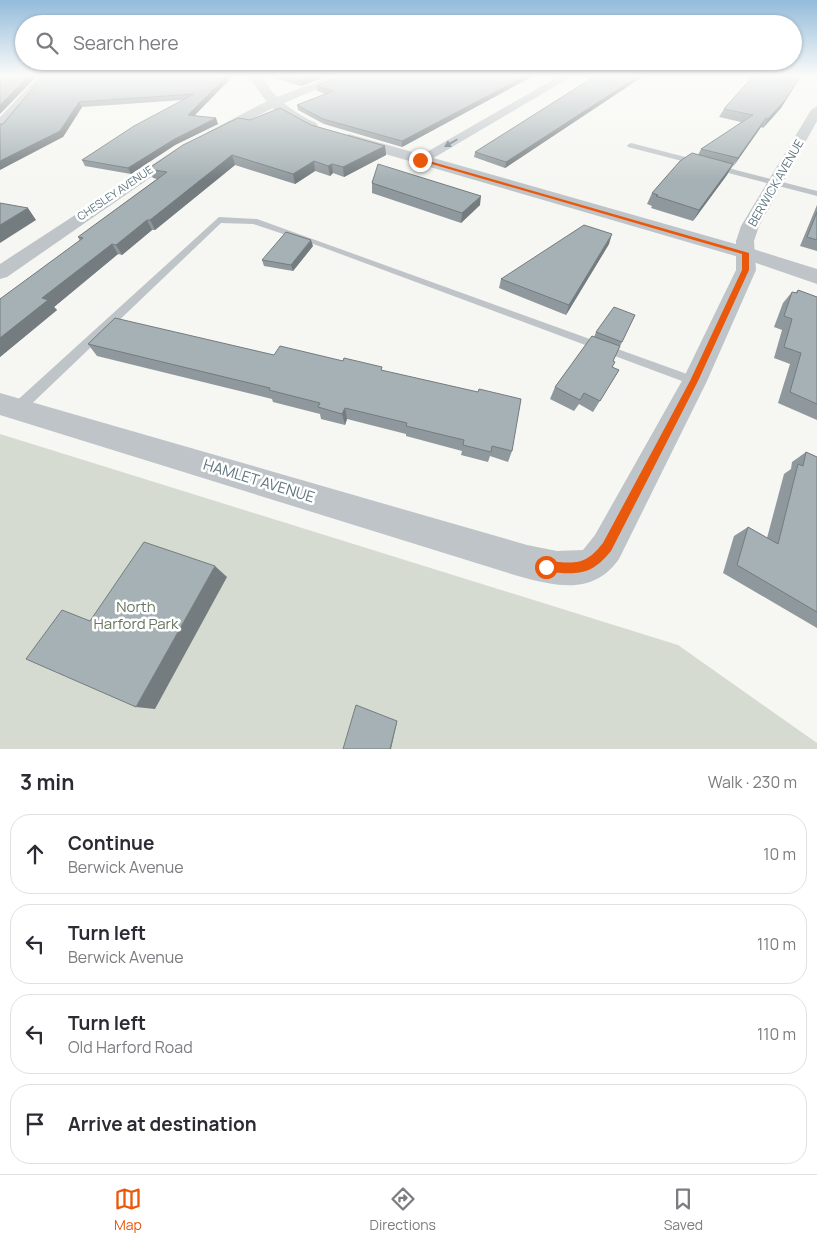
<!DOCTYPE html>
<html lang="en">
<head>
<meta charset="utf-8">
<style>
	:root { --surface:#fff; --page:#f7f7f7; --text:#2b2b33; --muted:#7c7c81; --line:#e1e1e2; --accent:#ea580c }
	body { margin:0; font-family:Manrope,sans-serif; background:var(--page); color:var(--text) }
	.stop { position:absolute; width:15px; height:15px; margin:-11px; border:4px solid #ea580c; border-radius:50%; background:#fff }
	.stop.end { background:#ea580c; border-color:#fff; box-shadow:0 1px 5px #0008 }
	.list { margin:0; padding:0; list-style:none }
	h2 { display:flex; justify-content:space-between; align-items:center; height:65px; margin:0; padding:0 20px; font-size:21px }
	h2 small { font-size:16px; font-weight:400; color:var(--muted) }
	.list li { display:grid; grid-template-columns:32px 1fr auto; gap:15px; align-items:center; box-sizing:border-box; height:80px; margin:0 10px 10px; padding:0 10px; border:1px solid var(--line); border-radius:20px }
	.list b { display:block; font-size:19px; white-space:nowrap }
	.list p { margin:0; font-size:16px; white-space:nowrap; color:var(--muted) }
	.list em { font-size:16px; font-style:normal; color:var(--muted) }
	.icon { flex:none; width:28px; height:28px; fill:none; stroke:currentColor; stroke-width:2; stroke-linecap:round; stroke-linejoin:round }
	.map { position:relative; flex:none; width:817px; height:749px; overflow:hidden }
	.search { position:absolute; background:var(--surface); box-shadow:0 1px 4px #0004; left:15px; right:15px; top:15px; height:55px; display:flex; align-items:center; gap:12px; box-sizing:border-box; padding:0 18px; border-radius:28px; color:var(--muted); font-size:19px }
	.sheet { height:425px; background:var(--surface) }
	nav { display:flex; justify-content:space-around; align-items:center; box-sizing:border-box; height:70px; border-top:1px solid var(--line); background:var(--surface); font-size:14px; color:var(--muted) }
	nav a { display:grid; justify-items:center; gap:2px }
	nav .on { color:var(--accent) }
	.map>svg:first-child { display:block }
	.green { fill:#d6dbd1 }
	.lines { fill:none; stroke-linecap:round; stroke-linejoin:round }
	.service { fill:#bec4c7; fill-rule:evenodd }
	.minor { fill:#bec4c7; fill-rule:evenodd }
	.tertiary { fill:#bec4c7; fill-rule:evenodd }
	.wall { fill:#8f989c }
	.shaded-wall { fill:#747c7f }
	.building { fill:#a6b1b5; stroke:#747c7f }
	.oneway { fill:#60767f }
	.route { fill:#ea580c }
	.labels { text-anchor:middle; stroke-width:5; stroke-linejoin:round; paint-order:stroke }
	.far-street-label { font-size:11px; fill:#60767f; stroke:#fff }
	.street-label { font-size:12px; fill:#60767f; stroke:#fff }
	.near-street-label { font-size:15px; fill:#60767f; stroke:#fff }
	.near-park-label { font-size:15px; fill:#67775f; stroke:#fff }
</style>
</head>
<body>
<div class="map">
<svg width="817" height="749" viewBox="0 0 817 749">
	<rect width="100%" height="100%" fill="#f6f6f2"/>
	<!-- green -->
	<path class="green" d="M 0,434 L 678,645 L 817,743 L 817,749 L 0,749 Z"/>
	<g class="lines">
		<!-- service -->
		<g class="service">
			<path d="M 631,143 L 817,191 L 817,196 L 628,147 L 627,145 Z"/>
			<path d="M 219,217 L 257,219 L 698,378 L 700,381 L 698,384 L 690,384 L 319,246 L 253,224 L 221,223 L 22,413 L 17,414 L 12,413 L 10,409 L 12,405 Z"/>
		</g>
		<!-- minor -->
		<g class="minor">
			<path d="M 40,75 L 51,75 L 5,128 L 0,129 L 0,117 Z"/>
			<path d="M 336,75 L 351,75 L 277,106 L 218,136 L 213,137 L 206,133 L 269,100 Z"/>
			<path d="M 561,75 L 574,75 L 425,163 L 415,163 L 413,160 Z"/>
			<path d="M 817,106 L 817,121 L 759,226 L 754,241 L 756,270 L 707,381 L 619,559 C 593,596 555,586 518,576 L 0,415 L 0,393 L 527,545 L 557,551 L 583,550 L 595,535 L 683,379 L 736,270 L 736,241 L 741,226 L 811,110 Z"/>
			<path d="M 178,148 L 183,149 L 185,152 L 183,155 L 7,277 L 0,279 L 0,264 Z"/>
		</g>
		<!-- tertiary -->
		<g class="tertiary">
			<path d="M 249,75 L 261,75 C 274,98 292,112 316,123 L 318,126 L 316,129 C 290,136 259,95 249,75 Z"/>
			<path d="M 349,134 L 753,249 L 817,269 L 817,284 L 739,257 L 344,142 L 341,139 Z"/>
		</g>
	</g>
	<!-- wall -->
	<g class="wall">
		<path d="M 44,75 L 234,75 L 195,115 L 218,124 L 175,145 L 131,174 L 85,166 L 82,160 L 183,100 L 82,107 L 63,137 L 3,124 Z"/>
		<path d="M 264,75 L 331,75 L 301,86 Z"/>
		<path d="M 344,75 L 535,75 L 402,147 L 324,124 L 298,110 L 297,105 L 326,94 L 317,91 L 317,86 Z"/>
		<path d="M 597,75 L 645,75 L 505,168 L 474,157 L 475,152 Z"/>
		<path d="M 754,75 L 795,75 L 794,76 L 800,77 L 781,108 L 763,128 L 761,127 L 693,221 L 651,208 L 652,206 L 647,204 L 652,193 L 698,155 L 701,149 L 741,122 L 719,117 L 724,109 Z"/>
		<path d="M 250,120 L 311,125 L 385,146 L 386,155 L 344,177 L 333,173 L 330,176 L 315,171 L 295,184 L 235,165 L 155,230 L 152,230 L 122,255 L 118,254 L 54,307 L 57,310 L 0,357 L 0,299 L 80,241 L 78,237 L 157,179 L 153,178 L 148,169 Z"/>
		<path d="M 372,183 L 480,205 L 461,223 L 372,193 Z"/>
		<path d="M 817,205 L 817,251 L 800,246 Z"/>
		<path d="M 609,244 L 566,315 L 499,288 L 501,279 Z"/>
		<path d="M 313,246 L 293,271 L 264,266 L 262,260 Z"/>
		<path d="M 798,290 L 817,297 L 817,420 L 778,403 L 790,364 L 774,358 L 782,330 L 774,327 L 783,303 L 792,292 L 795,293 Z"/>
		<path d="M 635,315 L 613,361 L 612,367 L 619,370 L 593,412 L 579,404 L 574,411 L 550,399 L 555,387 L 594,337 L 596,332 Z"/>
		<path d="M 88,344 L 274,355 L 382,370 L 512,451 L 508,462 L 490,456 L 488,462 L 461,455 L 462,451 L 406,436 L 406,434 L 347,419 L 345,425 L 321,419 L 320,414 L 273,402 L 272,399 L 97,356 Z"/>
		<path d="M 806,452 L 817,457 L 817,628 L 723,573 L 734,536 L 748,527 L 767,538 L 784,474 L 791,469 L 792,462 Z"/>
	</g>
	<!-- shaded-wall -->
	<g class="shaded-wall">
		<path d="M 30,75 L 38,75 L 0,114 L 0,105 Z"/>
		<path d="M 228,75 L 234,75 L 190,120 L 188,115 Z"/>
		<path d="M 317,75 L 331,75 L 301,86 L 300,81 Z"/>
		<path d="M 527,75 L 535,75 L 402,147 L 402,141 Z"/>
		<path d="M 640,75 L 645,75 L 505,168 L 506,162 Z"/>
		<path d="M 800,77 L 781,108 L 763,128 L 768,119 Z"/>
		<path d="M 79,102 L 82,107 L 63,137 L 0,170 L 0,161 Z"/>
		<path d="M 216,118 L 218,124 L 175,145 L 131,174 L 128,168 L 173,140 Z"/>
		<path d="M 766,118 L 761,127 L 733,167 L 738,158 Z"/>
		<path d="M 385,146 L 386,155 L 344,177 L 343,167 Z"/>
		<path d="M 232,155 L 235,165 L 155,230 L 150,220 Z"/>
		<path d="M 314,161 L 315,171 L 295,184 L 293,174 Z"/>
		<path d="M 332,164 L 333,173 L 330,176 L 328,166 Z"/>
		<path d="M 733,164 L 727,175 L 693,221 L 699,210 Z"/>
		<path d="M 481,196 L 480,205 L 461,223 L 462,213 Z"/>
		<path d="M 28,208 L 36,220 L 0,243 L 0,225 Z"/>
		<path d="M 147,220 L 152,230 L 122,255 L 116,245 Z"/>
		<path d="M 612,234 L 609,244 L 566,315 L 569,305 Z"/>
		<path d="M 311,240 L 313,246 L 293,271 L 291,265 Z"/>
		<path d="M 112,244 L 118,254 L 54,307 L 57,310 L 0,357 L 0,338 L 42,298 Z"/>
		<path d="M 345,408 L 347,419 L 345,425 L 342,414 Z"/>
		<path d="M 215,566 L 227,577 L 155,709 L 136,707 Z"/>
		<path d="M 397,721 L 397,722 L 391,749 L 390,749 Z"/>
	</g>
	<!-- building -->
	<g class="building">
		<path d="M 0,75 L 30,75 L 0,105 Z"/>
		<path d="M 44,75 L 228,75 L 188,115 L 216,118 L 173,140 L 128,168 L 82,160 L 134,126 L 194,94 L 79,102 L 60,131 L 0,161 L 0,124 L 3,124 Z"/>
		<path d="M 280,75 L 317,75 L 300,81 Z"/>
		<path d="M 344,75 L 527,75 L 402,141 L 323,119 L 297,105 L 333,91 L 317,86 Z"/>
		<path d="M 597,75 L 640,75 L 506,162 L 475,152 Z"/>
		<path d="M 754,75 L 793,75 L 792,76 L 800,77 L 786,99 L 768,119 L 766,118 L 738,158 L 701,149 L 753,115 L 724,109 Z"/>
		<path d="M 280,108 L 311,125 L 385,146 L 343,167 L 332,164 L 328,166 L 314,161 L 293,174 L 232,155 L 150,220 L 147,220 L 116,245 L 112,244 L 42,298 L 48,300 L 0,338 L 0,299 L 83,238 L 78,237 L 167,172 L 148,169 L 183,145 L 238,118 L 250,120 Z"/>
		<path d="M 692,153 L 733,164 L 699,210 L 656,196 L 658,195 L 652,193 L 680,161 Z"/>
		<path d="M 378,164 L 481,196 L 462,213 L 372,183 Z"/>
		<path d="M 0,203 L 28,208 L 0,225 Z"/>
		<path d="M 817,212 L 817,240 L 807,237 Z"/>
		<path d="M 584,225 L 612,234 L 569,305 L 501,279 Z"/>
		<path d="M 286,232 L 311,240 L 291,265 L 262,260 Z"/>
		<path d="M 798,290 L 817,297 L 817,404 L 790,392 L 801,353 L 784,347 L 792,319 L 784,316 L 792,292 L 797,293 Z"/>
		<path d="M 614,307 L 635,315 L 622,342 L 596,332 Z"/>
		<path d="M 115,318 L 274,355 L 280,346 L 343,361 L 344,358 L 382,367 L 381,370 L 478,392 L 479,389 L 521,399 L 512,451 L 492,446 L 491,452 L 463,445 L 464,440 L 406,426 L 407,423 L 345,408 L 342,414 L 318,407 L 320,403 L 269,390 L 270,388 L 88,344 Z"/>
		<path d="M 592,336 L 620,346 L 613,361 L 615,362 L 612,367 L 619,370 L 600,401 L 584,393 L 580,400 L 555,387 Z"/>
		<path d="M 806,452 L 817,457 L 817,612 L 737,565 L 748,527 L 778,544 L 798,464 L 803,466 Z"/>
		<path d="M 144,542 L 215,566 L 136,707 L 26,659 L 62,610 L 90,621 Z"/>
		<path d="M 356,705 L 397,721 L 390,749 L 343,749 Z"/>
	</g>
	<!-- one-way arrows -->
	<defs><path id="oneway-solid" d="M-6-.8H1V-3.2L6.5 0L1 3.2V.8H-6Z" transform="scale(1.25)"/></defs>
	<use class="oneway" href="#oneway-solid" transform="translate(451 143) rotate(150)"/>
	<!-- sky -->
	<linearGradient id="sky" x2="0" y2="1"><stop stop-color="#93bbdb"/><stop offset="0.42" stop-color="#fbfbf9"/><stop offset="1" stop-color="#fbfbf9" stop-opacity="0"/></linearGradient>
	<rect width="817" height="180" fill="url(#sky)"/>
	<!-- route -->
	<path class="route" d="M 422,159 L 749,253 L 749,270 L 698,381 L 611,551 C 590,577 577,574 546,572 L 540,567 L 546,561 C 575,563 584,567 603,543 L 690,381 L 742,270 L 742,254 L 418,160 Z"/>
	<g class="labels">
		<!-- far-street labels -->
		<g class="far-street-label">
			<text transform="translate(115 193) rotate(-34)" y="4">CHESLEY AVENUE</text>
		</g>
		<!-- street labels -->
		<g class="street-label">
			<text transform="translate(776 183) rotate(-60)" y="4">BERWICK AVENUE</text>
		</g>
		<!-- near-street labels -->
		<g class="near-street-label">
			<text transform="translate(259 481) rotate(17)" y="5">HAMLET AVENUE</text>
		</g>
		<!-- near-park labels -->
		<g class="near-park-label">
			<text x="136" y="612">North<tspan x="136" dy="17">Harford Park</tspan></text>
		</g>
	</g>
</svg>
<div class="stop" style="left:546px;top:567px"></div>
<div class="stop end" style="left:420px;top:160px"></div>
<div class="search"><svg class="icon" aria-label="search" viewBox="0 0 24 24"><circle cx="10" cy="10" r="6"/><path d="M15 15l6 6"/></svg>Search here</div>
</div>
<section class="sheet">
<h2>3 min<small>Walk · 230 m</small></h2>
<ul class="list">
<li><svg class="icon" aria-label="ahead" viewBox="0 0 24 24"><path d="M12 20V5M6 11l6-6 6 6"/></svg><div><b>Continue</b><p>Berwick Avenue</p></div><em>10 m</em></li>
<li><svg class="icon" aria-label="left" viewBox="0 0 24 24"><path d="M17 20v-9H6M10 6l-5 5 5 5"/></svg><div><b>Turn left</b><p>Berwick Avenue</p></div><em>110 m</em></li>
<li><svg class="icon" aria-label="left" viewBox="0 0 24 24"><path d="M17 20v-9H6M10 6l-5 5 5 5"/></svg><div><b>Turn left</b><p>Old Harford Road</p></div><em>110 m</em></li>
<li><svg class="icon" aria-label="arrive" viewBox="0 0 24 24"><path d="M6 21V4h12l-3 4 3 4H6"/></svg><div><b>Arrive at destination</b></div></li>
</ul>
</section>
<nav>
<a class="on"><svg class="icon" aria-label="map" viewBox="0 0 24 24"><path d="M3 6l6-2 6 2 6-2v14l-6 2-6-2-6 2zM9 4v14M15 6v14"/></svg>Map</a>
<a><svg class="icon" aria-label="directions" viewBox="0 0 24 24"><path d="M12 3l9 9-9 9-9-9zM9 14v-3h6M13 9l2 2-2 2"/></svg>Directions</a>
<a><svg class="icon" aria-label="saved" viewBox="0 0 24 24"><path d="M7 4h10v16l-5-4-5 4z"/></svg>Saved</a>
</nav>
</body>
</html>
